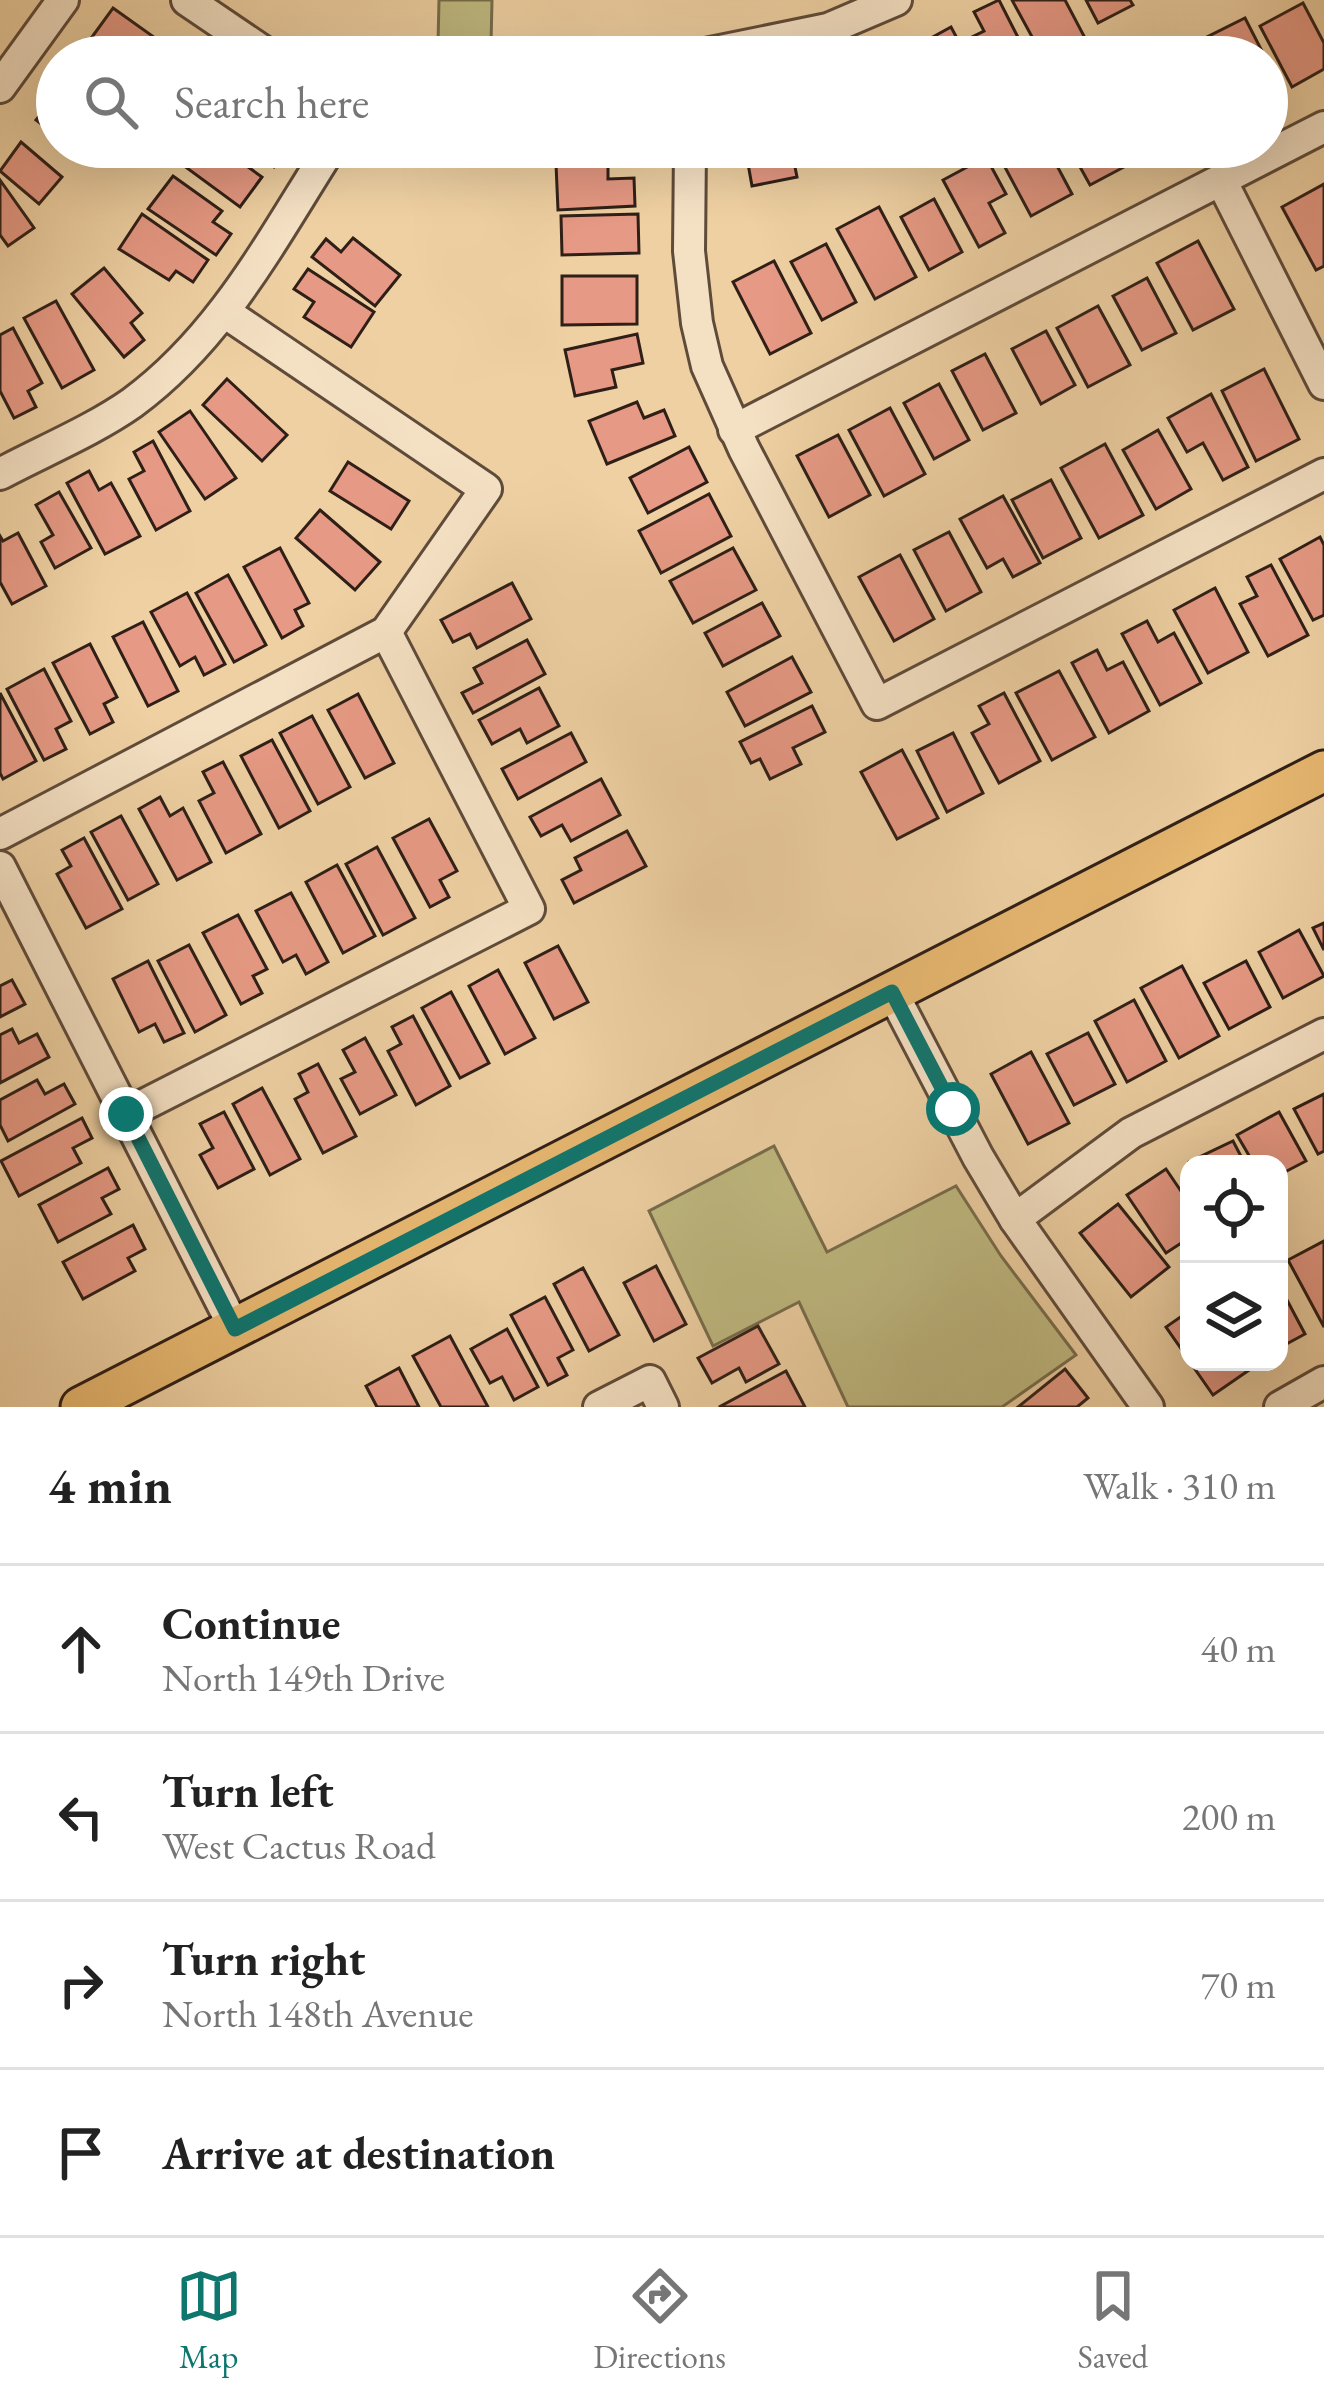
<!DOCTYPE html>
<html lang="en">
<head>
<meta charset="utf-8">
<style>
	:root { --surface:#fff; --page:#f6f6f6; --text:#222; --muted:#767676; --line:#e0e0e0; --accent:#0f766e }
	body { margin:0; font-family:"EB Garamond",serif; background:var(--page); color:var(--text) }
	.controls { position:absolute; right:36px; bottom:36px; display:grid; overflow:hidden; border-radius:24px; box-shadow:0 12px 48px #0002 }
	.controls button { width:108px; height:108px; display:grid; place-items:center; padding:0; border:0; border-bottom:3px solid var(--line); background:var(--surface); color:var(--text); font:60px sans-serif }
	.stop { position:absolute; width:36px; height:36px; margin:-27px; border:9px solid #0f766e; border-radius:50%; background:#fff }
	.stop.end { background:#0f766e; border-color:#fff; box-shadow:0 3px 12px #0008 }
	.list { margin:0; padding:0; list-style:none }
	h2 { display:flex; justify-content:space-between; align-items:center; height:156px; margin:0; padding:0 48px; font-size:51px }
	h2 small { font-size:39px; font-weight:400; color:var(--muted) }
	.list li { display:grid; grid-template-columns:78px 1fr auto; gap:36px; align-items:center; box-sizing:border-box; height:168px; padding:0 48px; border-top:3px solid var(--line) }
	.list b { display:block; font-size:45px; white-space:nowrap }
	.list p { margin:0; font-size:39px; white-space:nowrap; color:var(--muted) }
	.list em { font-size:39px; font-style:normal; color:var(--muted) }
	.icon { flex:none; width:66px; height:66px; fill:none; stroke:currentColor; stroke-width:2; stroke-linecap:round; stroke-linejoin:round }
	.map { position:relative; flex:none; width:1324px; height:1407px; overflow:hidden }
	.search { position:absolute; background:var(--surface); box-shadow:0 12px 48px #0002; left:36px; right:36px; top:36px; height:132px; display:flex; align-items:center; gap:30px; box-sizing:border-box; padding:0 42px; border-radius:66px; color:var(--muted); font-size:45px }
	.sheet { height:828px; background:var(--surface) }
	nav { display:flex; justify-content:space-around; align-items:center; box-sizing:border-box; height:168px; border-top:3px solid var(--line); background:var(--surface); font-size:33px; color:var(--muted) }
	nav a { display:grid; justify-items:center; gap:6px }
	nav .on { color:var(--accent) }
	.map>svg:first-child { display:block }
	.green { fill:#bfb980; stroke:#776c4c; stroke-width:3 }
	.building { fill:#e69984; stroke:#2f1f17; stroke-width:3 }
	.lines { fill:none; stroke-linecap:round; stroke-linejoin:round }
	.minor-casing { stroke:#5f4b3a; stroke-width:36 }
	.major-casing { stroke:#2f1f17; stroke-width:45 }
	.minor { stroke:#f4e0c3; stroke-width:30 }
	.major { stroke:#e7b871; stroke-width:39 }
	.route { stroke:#0f766e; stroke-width:15 }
</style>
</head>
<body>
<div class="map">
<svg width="1324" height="1407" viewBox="0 0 1324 1407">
	<rect width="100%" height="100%" fill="#eed0a2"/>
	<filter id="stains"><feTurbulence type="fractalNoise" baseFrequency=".00167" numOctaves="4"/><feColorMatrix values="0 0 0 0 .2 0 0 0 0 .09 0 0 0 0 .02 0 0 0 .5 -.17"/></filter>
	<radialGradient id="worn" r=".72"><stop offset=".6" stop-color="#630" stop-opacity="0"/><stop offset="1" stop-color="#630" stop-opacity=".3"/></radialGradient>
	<!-- green -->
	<g class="green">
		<path d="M 439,0 L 492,0 L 491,45 L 438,44 Z"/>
		<path d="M 774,1146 L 827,1252 L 956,1186 L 1001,1256 L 1076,1355 L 1002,1407 L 848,1407 L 799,1302 L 713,1346 L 649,1211 Z"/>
	</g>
	<!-- building -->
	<g class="building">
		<path d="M 999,0 L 1028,57 L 974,57 L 966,40 L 984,31 L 974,12 Z"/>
		<path d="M 1012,0 L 1065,0 L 1085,38 L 1043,57 Z"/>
		<path d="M 1086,0 L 1130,0 L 1133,5 L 1098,23 Z"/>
		<path d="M 1303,3 L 1324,43 L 1324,69 L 1292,87 L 1260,26 Z"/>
		<path d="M 113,8 L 158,40 L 146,57 L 120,57 L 92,37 Z"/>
		<path d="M 1245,18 L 1265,57 L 1210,57 L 1201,40 Z"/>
		<path d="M 951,27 L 967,57 L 913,57 L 909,50 Z"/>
		<path d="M 1267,62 L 1280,87 L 1267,94 Z"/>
		<path d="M 57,94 L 57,136 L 36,120 Z"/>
		<path d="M 21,142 L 62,177 L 39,204 L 0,171 Z"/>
		<path d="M 71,147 L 104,147 L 92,163 Z"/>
		<path d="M 185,147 L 220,147 L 262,177 L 240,207 L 176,160 Z"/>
		<path d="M 248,147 L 289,147 L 274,167 Z"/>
		<path d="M 745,147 L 791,147 L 797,177 L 752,186 Z"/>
		<path d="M 815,147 L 866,147 L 867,151 L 821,166 Z"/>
		<path d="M 1011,147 L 1047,147 L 1072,194 L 1031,216 L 998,154 Z"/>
		<path d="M 1069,147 L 1113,147 L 1124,167 L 1090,185 Z"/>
		<path d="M 1130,147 L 1172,147 L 1139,164 Z"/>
		<path d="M 986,157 L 1006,194 L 989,203 L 1005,233 L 979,247 L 943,180 Z"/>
		<path d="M 608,161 L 608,179 L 634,178 L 635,206 L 558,210 L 556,164 Z"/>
		<path d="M 173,176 L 222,211 L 213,222 L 231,234 L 216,255 L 148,209 Z"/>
		<path d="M 0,180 L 34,228 L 8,246 L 0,235 Z"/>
		<path d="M 1324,184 L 1324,266 L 1316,270 L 1282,207 Z"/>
		<path d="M 934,199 L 962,252 L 929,270 L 901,217 Z"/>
		<path d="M 879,207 L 916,277 L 875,299 L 837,229 Z"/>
		<path d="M 142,214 L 208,260 L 193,282 L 176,271 L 169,280 L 119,249 Z"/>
		<path d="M 638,214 L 639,253 L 562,255 L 561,216 Z"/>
		<path d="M 353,238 L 400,275 L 375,306 L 312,257 L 326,239 L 341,252 Z"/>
		<path d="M 1198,241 L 1234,309 L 1193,330 L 1157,263 Z"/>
		<path d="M 826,244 L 856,302 L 822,320 L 791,262 Z"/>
		<path d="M 774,261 L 811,333 L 770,354 L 733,282 Z"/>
		<path d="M 104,268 L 142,313 L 131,323 L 144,340 L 124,357 L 72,294 Z"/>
		<path d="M 308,269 L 374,312 L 351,347 L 304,317 L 314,302 L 294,289 Z"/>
		<path d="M 562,276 L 637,276 L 637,324 L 562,325 Z"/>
		<path d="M 1147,278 L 1176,333 L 1142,350 L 1113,296 Z"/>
		<path d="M 56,301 L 94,370 L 62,388 L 24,318 Z"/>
		<path d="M 1098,306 L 1130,365 L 1088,387 L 1057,328 Z"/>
		<path d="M 13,328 L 42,383 L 28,391 L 36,407 L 14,418 L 0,391 L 0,335 Z"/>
		<path d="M 1046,331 L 1075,385 L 1041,404 L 1012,349 Z"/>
		<path d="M 637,334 L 643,363 L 612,370 L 616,387 L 575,396 L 565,350 Z"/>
		<path d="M 985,354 L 1016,413 L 983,430 L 952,371 Z"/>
		<path d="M 1264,369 L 1299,439 L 1256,461 L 1222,391 Z"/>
		<path d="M 227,379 L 287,435 L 262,461 L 203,405 Z"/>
		<path d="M 939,384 L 969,440 L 934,459 L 904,403 Z"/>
		<path d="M 1211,394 L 1248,467 L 1223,480 L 1203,443 L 1187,452 L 1168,418 Z"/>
		<path d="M 637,402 L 644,418 L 664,410 L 675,436 L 607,464 L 589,421 Z"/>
		<path d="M 890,408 L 925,474 L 884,496 L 849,430 Z"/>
		<path d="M 190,411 L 236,478 L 205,499 L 159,432 Z"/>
		<path d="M 1158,430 L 1191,489 L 1156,509 L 1123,450 Z"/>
		<path d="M 838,435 L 870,495 L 829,517 L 797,456 Z"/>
		<path d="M 153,441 L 190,511 L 156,530 L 129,479 L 144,471 L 134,452 Z"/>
		<path d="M 1105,444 L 1143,515 L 1099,538 L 1061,468 Z"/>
		<path d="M 689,447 L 707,482 L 648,513 L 630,478 Z"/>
		<path d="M 348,462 L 409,501 L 391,529 L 330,491 Z"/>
		<path d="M 89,471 L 99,490 L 111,483 L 140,536 L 105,554 L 67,483 Z"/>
		<path d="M 1051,480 L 1081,538 L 1043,558 L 1012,500 Z"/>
		<path d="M 59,492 L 91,548 L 55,568 L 41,542 L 53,535 L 36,505 Z"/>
		<path d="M 709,494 L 731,536 L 661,573 L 639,531 Z"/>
		<path d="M 1003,496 L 1040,563 L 1013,577 L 1003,559 L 987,568 L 960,519 Z"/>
		<path d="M 320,510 L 380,562 L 355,590 L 296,538 Z"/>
		<path d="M 949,532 L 981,592 L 946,611 L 914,550 Z"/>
		<path d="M 18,533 L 46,586 L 12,604 L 0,582 L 0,536 L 3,541 Z"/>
		<path d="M 1320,537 L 1324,545 L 1324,615 L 1313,620 L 1280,559 Z"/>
		<path d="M 280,548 L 309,603 L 295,610 L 303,626 L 282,638 L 244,567 Z"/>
		<path d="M 733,548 L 756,590 L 693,623 L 670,581 Z"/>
		<path d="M 900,555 L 934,619 L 894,641 L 859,577 Z"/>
		<path d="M 1271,565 L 1308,635 L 1268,656 L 1240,604 L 1257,596 L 1247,577 Z"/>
		<path d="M 228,575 L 266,645 L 234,662 L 196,593 Z"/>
		<path d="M 512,583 L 531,619 L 477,648 L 470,634 L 453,642 L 441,620 Z"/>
		<path d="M 1215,588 L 1248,652 L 1208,673 L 1174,610 Z"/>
		<path d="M 187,593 L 225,664 L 204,675 L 195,657 L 180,666 L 151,612 Z"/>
		<path d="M 762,603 L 780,636 L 723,666 L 705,633 Z"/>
		<path d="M 1147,621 L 1158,642 L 1174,633 L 1201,683 L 1160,705 L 1122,634 Z"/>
		<path d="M 143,622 L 178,691 L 148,706 L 113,637 Z"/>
		<path d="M 527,640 L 545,674 L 473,713 L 462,693 L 482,683 L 474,668 Z"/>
		<path d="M 90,644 L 117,697 L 104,704 L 113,722 L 90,734 L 53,663 Z"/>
		<path d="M 1097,650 L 1107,670 L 1123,662 L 1149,711 L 1109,733 L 1072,663 Z"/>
		<path d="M 792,657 L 811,692 L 745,726 L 727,692 Z"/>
		<path d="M 44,669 L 71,721 L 56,729 L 66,749 L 44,760 L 7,689 Z"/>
		<path d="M 1059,671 L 1095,737 L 1052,760 L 1016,693 Z"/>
		<path d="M 539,688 L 559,726 L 527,743 L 520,729 L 492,744 L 479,720 Z"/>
		<path d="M 0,693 L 36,761 L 3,779 L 0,773 Z"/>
		<path d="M 1004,693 L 1040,761 L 999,783 L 972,733 L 989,724 L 979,706 Z"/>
		<path d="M 358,694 L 394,763 L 365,778 L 328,710 Z"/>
		<path d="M 812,706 L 825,732 L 793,748 L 801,764 L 770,779 L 760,759 L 751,763 L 740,742 Z"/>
		<path d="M 312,716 L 350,787 L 318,804 L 280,733 Z"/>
		<path d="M 571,733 L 586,762 L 518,799 L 502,769 Z"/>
		<path d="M 953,733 L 983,793 L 947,812 L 917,751 Z"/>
		<path d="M 272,740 L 310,811 L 279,828 L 241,756 Z"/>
		<path d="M 902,750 L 938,818 L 897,839 L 861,772 Z"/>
		<path d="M 223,762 L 261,834 L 226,853 L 199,801 L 214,793 L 203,772 Z"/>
		<path d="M 601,779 L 620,815 L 571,841 L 562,825 L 541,836 L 530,817 Z"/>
		<path d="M 160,797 L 170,816 L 183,808 L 211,862 L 177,880 L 139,809 Z"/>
		<path d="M 121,816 L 158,884 L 128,900 L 91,832 Z"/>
		<path d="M 429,819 L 457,871 L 440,880 L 449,897 L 430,907 L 393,838 Z"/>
		<path d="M 627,831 L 646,866 L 574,903 L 562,880 L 581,870 L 575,858 Z"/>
		<path d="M 84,838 L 122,909 L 86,928 L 57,874 L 71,866 L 62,850 Z"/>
		<path d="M 377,847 L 415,918 L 383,935 L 346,864 Z"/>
		<path d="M 337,865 L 375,936 L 343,953 L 306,882 Z"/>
		<path d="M 291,893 L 328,962 L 306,974 L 296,955 L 283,962 L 256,911 Z"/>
		<path d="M 238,915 L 267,969 L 253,976 L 262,993 L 241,1004 L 203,933 Z"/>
		<path d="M 1324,923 L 1324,950 L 1313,928 Z"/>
		<path d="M 1299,930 L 1324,976 L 1283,998 L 1259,952 Z"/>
		<path d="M 189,945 L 226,1015 L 195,1032 L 158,961 Z"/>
		<path d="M 558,946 L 588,1002 L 554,1019 L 525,963 Z"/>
		<path d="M 148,961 L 184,1033 L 164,1042 L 155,1024 L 139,1032 L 113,979 Z"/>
		<path d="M 1246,961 L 1270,1007 L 1229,1029 L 1204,983 Z"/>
		<path d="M 1182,966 L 1219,1036 L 1179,1058 L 1141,988 Z"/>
		<path d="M 498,970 L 535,1038 L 505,1054 L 469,986 Z"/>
		<path d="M 12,980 L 25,1004 L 0,1017 L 0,986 Z"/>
		<path d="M 451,992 L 489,1063 L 460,1078 L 422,1008 Z"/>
		<path d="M 1134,1000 L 1166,1061 L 1127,1082 L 1095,1021 Z"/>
		<path d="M 413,1016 L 450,1086 L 416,1105 L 388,1051 L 401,1044 L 392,1027 Z"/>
		<path d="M 12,1029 L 19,1043 L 37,1034 L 49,1057 L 0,1083 L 0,1035 Z"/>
		<path d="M 1088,1033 L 1115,1084 L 1074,1105 L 1047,1054 Z"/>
		<path d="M 365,1038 L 396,1095 L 360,1114 L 341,1079 L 355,1072 L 343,1050 Z"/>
		<path d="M 1031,1052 L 1069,1123 L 1028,1144 L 991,1074 Z"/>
		<path d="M 318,1064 L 356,1136 L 323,1153 L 295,1099 L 308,1092 L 299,1074 Z"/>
		<path d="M 37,1080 L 45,1094 L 64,1084 L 75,1104 L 8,1141 L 0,1125 L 0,1100 Z"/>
		<path d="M 262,1088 L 300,1159 L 270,1175 L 233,1104 Z"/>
		<path d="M 1324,1094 L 1324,1151 L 1318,1154 L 1294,1109 Z"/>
		<path d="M 224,1112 L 254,1169 L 218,1188 L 200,1155 L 213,1148 L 200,1124 Z"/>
		<path d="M 1279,1112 L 1306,1161 L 1279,1175 L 1279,1164 L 1254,1164 L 1237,1135 Z"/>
		<path d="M 82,1118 L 92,1138 L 73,1148 L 81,1163 L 19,1196 L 1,1161 Z"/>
		<path d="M 1233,1141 L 1245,1164 L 1190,1164 L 1189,1162 Z"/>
		<path d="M 108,1168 L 119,1189 L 102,1198 L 111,1214 L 58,1242 L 39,1205 Z"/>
		<path d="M 1166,1169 L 1189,1203 L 1189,1238 L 1166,1253 L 1127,1195 Z"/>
		<path d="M 1118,1204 L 1169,1267 L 1131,1297 L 1080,1233 Z"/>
		<path d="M 133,1225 L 145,1249 L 128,1258 L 135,1271 L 83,1299 L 63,1262 Z"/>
		<path d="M 1324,1241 L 1324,1327 L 1288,1260 Z"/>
		<path d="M 656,1266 L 686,1324 L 654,1341 L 624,1283 Z"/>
		<path d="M 583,1268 L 619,1335 L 589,1351 L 554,1284 Z"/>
		<path d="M 1279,1285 L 1305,1334 L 1279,1348 Z"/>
		<path d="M 545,1297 L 573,1350 L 558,1358 L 567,1375 L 548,1385 L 511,1315 Z"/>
		<path d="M 1189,1311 L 1189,1360 L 1166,1327 Z"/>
		<path d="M 758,1326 L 779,1364 L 746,1382 L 739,1368 L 712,1383 L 698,1358 Z"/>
		<path d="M 507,1329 L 538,1387 L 514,1400 L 502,1377 L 490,1383 L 471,1349 Z"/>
		<path d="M 450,1336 L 488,1407 L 441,1407 L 413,1356 Z"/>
		<path d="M 1190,1362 L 1248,1362 L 1252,1368 L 1213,1395 Z"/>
		<path d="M 399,1368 L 419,1407 L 377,1407 L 366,1386 Z"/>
		<path d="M 1065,1369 L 1088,1398 L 1077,1407 L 1018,1407 Z"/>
		<path d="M 786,1371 L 805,1407 L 719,1407 Z"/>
	</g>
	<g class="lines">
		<!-- minor casing -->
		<g class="minor-casing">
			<g id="minor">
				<path d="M 187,0 L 271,57"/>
				<path d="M 691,57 L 828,29 L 896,0"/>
				<path d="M 0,87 L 63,0"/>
				<path d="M 690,147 L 689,251 L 697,323 L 707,366 L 744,449 L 877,704 L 1324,474"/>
				<path d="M 1221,180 L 1324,384"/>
				<path d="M 734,430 L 1324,127"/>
				<path d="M 0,474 C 43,451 92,431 132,403 C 222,337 272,239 331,147"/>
				<path d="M 0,834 L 386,632 L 486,489 L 226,313"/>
				<path d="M 0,867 L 235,1329"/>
				<path d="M 892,992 L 978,1157 L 1015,1219 L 1148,1407"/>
				<path d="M 126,1114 L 529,909 L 386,632"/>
				<path d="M 1015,1219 L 1131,1133 L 1324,1034"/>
				<path d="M 599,1407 L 650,1381 L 663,1407"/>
				<path d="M 1280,1407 L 1324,1382"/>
			</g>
		</g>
		<!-- major casing -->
		<g class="major-casing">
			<path id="major" d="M 81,1407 L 1324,771"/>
		</g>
		<!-- minor -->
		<use href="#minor" class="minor"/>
		<!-- major -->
		<use href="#major" class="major"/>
	</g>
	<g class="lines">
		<!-- route -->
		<path class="route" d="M 126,1114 L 235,1329 L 892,992 L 953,1109"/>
	</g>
	<rect width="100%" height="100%" filter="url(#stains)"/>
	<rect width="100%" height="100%" fill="url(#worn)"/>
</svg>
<div class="controls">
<button><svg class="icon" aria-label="locate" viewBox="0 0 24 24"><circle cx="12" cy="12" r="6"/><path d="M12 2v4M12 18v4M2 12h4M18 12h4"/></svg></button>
<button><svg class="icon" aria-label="layers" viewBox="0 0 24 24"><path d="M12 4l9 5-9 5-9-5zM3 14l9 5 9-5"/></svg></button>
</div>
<div class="stop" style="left:953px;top:1109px"></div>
<div class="stop end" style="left:126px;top:1114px"></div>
<div class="search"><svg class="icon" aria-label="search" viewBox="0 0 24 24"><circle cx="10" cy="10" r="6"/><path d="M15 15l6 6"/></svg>Search here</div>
</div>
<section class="sheet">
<h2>4 min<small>Walk · 310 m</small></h2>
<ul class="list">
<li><svg class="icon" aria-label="ahead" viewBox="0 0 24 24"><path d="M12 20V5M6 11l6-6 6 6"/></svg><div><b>Continue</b><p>North 149th Drive</p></div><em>40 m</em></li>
<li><svg class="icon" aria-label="left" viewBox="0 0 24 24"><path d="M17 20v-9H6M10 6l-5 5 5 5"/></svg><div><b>Turn left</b><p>West Cactus Road</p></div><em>200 m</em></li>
<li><svg class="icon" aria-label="right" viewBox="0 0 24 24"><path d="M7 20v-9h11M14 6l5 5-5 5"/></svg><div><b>Turn right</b><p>North 148th Avenue</p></div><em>70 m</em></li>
<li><svg class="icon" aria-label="arrive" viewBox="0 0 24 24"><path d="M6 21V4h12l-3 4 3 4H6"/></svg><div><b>Arrive at destination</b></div></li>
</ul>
</section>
<nav>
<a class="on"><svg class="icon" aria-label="map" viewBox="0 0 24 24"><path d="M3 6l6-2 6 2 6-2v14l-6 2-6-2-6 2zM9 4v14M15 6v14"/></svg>Map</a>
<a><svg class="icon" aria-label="directions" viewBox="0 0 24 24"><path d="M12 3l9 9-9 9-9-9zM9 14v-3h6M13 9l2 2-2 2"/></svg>Directions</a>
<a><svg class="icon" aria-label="saved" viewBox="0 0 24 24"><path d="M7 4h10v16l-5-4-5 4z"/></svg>Saved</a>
</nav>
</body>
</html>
